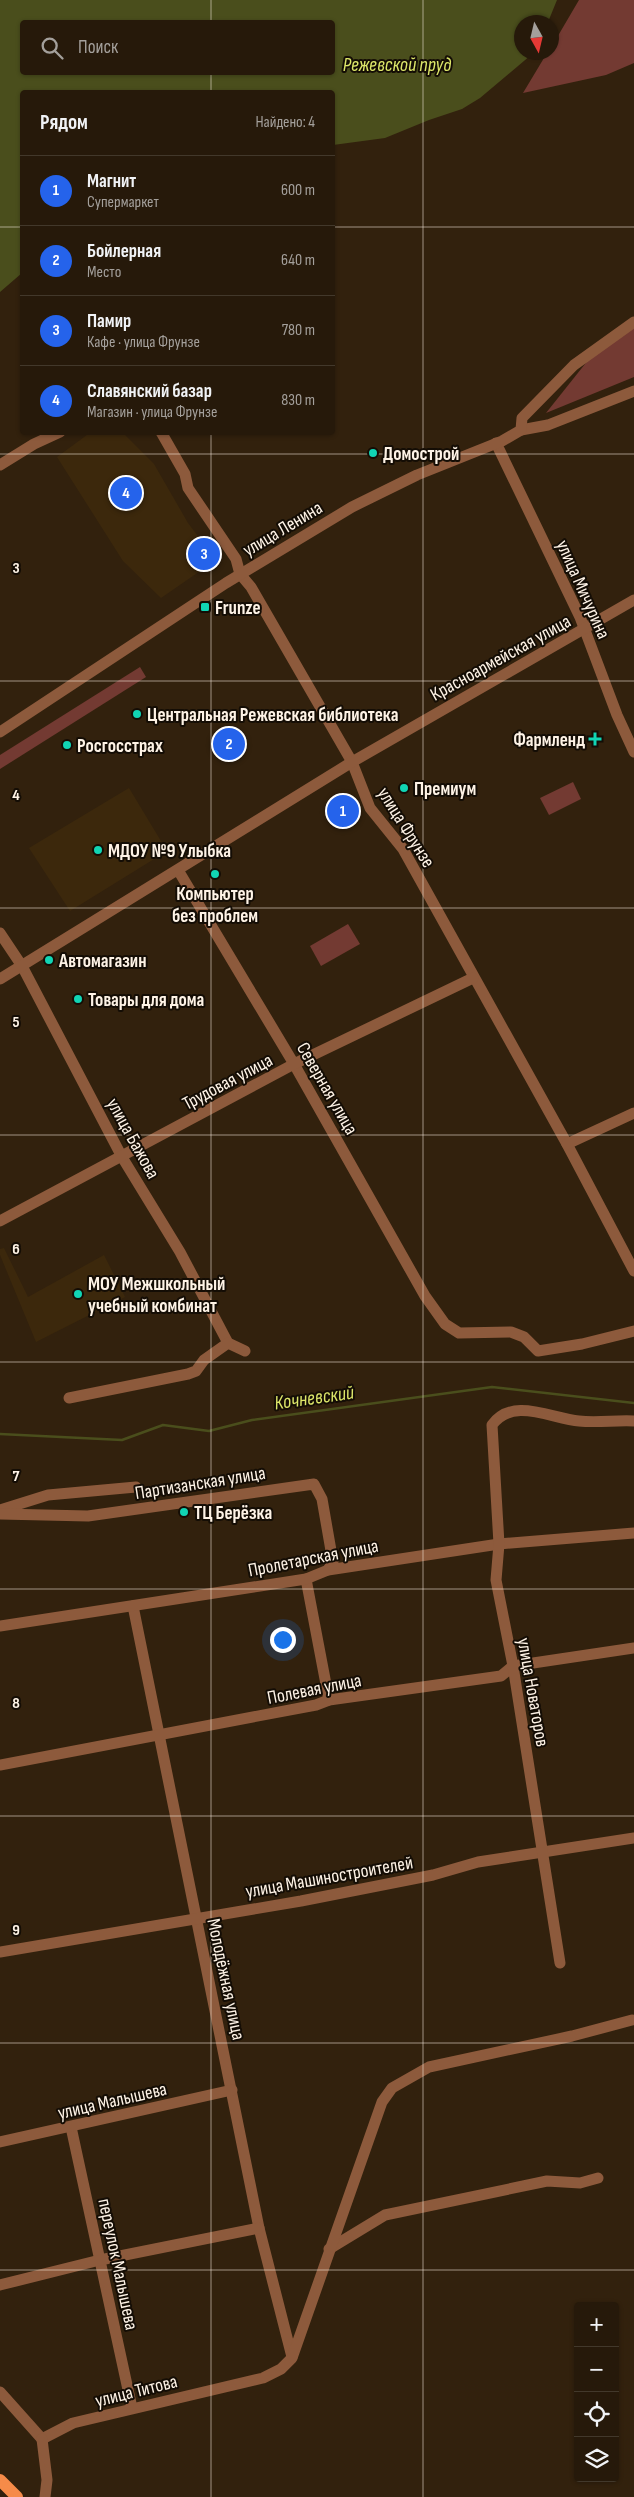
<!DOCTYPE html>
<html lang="ru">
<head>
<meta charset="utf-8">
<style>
	:root { --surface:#26190a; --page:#2e2213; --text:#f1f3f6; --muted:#a4a09c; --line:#42382b; --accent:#2563eb }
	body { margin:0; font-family:"Sofia Sans Condensed",sans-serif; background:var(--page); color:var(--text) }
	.controls { position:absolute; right:15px; bottom:15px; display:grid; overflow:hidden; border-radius:5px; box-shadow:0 1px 4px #0004 }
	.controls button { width:45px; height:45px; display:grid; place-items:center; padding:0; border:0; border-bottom:1px solid var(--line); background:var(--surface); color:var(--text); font:25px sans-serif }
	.compass { position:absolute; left:514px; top:15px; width:45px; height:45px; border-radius:50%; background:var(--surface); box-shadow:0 1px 4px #0004; rotate:172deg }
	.you { position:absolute; left:282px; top:1639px; width:18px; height:18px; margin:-12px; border:4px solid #fff; border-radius:50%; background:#1a73e8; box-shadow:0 0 0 8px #1a73e833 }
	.badge { display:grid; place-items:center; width:32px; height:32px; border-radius:50%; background:var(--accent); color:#fff; font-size:16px; font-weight:700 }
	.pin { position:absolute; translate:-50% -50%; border:2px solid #fff; box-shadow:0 1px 5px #0006 }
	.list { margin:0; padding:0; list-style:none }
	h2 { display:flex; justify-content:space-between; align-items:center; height:65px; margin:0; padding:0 20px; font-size:21px }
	h2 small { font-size:16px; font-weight:400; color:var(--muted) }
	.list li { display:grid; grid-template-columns:32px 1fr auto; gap:15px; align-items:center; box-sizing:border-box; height:70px; padding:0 20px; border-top:1px solid var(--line) }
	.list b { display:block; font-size:19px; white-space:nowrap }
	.list p { margin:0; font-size:16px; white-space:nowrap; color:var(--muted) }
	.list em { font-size:16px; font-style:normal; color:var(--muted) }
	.icon { flex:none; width:28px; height:28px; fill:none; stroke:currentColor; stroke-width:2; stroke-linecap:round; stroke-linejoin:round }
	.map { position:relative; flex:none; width:634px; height:2497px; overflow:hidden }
	.search { position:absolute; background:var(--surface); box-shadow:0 1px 4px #0004; left:20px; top:20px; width:315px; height:55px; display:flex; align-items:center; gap:12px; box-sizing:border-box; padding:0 18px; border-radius:5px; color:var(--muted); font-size:19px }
	.panel { position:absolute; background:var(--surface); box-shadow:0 1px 4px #0004; left:20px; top:90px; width:315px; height:345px; border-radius:5px }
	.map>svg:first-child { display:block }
	.built { fill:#3c280c }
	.green { fill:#733a32 }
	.water { fill:#4a4e1c; fill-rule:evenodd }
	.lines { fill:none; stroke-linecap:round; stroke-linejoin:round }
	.stream { stroke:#4a4e1c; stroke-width:2.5 }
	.minor { stroke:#8d5a3c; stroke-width:11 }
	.major { stroke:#f68b49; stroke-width:12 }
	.grid { fill:none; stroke:#fef3e6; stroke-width:1; stroke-opacity:0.55 }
	.poi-dot { fill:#11d5b4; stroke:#140d05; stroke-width:2 }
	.labels { text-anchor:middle; stroke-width:4; stroke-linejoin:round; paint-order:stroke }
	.poi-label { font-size:19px; font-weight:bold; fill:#fef3e6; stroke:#140d05; text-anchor:start }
	.street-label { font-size:19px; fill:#fef3e6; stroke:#140d05 }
	.water-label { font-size:20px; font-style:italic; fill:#dde76a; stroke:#140d05 }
	.grid-label { font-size:16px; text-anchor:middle; font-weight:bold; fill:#fef3e6; stroke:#140d05; stroke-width:4; stroke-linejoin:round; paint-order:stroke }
</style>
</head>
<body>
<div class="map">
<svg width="634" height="2497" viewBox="0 0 634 2497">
	<rect width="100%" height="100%" fill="#32210d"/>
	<!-- built -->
	<g class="built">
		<path d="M 91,432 L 123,433 L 154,464 L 188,523 L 216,560 L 161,598 L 123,561 L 57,457 Z"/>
		<path d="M 129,788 L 167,851 L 70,911 L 29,848 Z"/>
		<path d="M 4,1248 L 28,1297 L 104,1255 L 125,1297 L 36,1342 L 0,1255 L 0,1249 Z"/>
	</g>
	<!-- green -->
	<g class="green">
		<path d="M 579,0 L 634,0 L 634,63 L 606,75 L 523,93 L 547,53 L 552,52 L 552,46 Z"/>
		<path d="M 634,328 L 634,377 L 546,413 L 589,359 Z"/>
		<path d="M 140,667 L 146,677 L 0,769 L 0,755 Z"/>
		<path d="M 573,782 L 581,799 L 549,815 L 540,798 Z"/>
		<path d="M 348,924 L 360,944 L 321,966 L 310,946 Z"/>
	</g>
	<!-- water -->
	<path class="water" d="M 0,0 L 557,0 L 548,22 L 522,22 L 522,52 L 531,53 L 531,55 L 480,98 L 462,109 L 429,120 L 385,138 L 333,145 L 332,92 L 22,92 L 22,273 L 0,292 ZM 22,22 L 332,22 L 332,72 L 22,72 Z"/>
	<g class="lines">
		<!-- stream -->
		<path class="stream" d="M 0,1434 L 122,1440 L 163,1425 L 209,1431 L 252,1420 L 492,1387 L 634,1403"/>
		<!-- minor -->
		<g class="minor">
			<path d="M 521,430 L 548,425 L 634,391"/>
			<path d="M 161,432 L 185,474 L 188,488 L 236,559 L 240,574 L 251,587 L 352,762 L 370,808 L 403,849 L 567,1144 L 634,1271"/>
			<path d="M 496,443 L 580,617 L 617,715 L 634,752"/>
			<path d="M 0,465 L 34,444 L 60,432"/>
			<path d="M 0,732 L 226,583 L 352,507 L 417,475 L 502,441 L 521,430 L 522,418 L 574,365 L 634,322"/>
			<path d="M 178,870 L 294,1064 L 425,1296 L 445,1324 L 459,1333 L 511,1332 L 524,1337 L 538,1351 L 582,1344 L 634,1331"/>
			<path d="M 0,933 L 22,966 L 122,1157 L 180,1252 L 228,1343 L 245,1351"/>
			<path d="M 0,979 L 352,762 L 634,600"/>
			<path d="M 567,1144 L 634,1113"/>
			<path d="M 0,1221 L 294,1064 L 473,978"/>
			<path d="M 69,1398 L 188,1374 L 196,1371 L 204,1360 L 228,1343"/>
			<path d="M 0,1510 L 48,1495 L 136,1487"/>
			<path d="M 0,1514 L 88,1516 L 314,1484 L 322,1499 L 333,1562 L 328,1570"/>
			<path d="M 306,1579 L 329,1700"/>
			<path d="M 133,1606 L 259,2228 L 292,2357"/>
			<path d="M 0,1626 L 306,1579 L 328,1570 L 499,1544 L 634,1533"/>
			<path d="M 0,1765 L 316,1705 L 329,1700 L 501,1676 L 513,1666 L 634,1648"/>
			<path d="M 0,1952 L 301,1901 L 433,1875 L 478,1862 L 634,1838"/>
			<path d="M 560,1963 L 513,1666 L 496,1580 L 499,1544 L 492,1425 C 513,1396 552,1419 579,1421 C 597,1423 616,1420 634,1421"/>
			<path d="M 71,2127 L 132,2408"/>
			<path d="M 0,2142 L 232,2090"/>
			<path d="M 329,2249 L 385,2215 L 547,2181 L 580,2183 L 598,2178"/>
			<path d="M 0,2285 L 100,2260 L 259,2228"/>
			<path d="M 0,2392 L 42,2439"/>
			<path d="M 42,2439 L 73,2423 L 263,2378 L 281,2369 L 292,2358 L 382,2102 L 392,2088 L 429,2067 L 572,2036 L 632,2020"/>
			<path d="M 42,2439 L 47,2480 L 45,2497"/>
		</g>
		<!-- major -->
		<path class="major" d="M 0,2480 L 17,2497"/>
	</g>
	<!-- grid -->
	<path class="grid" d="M 211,0 L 211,22M 423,0 L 423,2497M 211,72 L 211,92M 0,227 L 22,227M 332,227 L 634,227M 211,432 L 211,2497M 0,454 L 634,454M 0,681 L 634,681M 0,908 L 634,908M 0,1135 L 634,1135M 0,1362 L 634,1362M 0,1589 L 634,1589M 0,1816 L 634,1816M 0,2043 L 634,2043M 0,2270 L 634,2270"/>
	<!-- markers -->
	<g class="poi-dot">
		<circle cx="373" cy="453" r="5"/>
		<rect x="200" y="602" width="10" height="10" rx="2.5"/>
		<circle cx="137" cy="714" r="5"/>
		<path d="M592.5 731.5h5v5h5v5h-5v5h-5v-5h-5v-5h5z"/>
		<circle cx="67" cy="745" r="5"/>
		<circle cx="404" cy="788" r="5"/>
		<circle cx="98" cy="850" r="5"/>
		<circle cx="215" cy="874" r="5"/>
		<circle cx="49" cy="960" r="5"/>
		<circle cx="78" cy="999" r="5"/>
		<circle cx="78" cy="1294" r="5"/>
		<circle cx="184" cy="1512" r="5"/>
	</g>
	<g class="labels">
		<!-- poi labels -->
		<g class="poi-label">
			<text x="383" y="460">Домострой</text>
			<text x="215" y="614">Frunze</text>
			<text x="147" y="721">Центральная Режевская библиотека</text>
			<text x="585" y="746" text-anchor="end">Фармленд</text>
			<text x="77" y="752">Росгосстрах</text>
			<text x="414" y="795">Премиум</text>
			<text x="108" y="857">МДОУ №9 Улыбка</text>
			<text x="215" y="900" text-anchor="middle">Компьютер<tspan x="215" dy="22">без проблем</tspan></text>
			<text x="59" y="967">Автомагазин</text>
			<text x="88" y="1006">Товары для дома</text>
			<text x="88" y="1290">МОУ Межшкольный<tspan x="88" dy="22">учебный комбинат</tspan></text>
			<text x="194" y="1519">ТЦ Берёзка</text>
		</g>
		<!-- street labels -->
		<g class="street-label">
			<text transform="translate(282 528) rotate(-31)" y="7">улица Ленина</text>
			<text transform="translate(584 589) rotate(66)" y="7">улица Мичурина</text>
			<text transform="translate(500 657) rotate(-29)" y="7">Красноармейская улица</text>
			<text transform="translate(407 827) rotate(58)" y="7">улица Фрунзе</text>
			<text transform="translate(227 1081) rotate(-28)" y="7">Трудовая улица</text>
			<text transform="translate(328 1088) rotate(60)" y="7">Северная улица</text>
			<text transform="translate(134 1138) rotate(61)" y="7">улица Бажова</text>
			<text transform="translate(200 1482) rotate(-9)" y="7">Партизанская улица</text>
			<text transform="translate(313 1557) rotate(-11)" y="7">Пролетарская улица</text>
			<text transform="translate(314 1688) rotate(-11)" y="7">Полевая улица</text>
			<text transform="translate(534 1692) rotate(80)" y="7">улица Новаторов</text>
			<text transform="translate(329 1876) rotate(-10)" y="7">улица Машиностроителей</text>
			<text transform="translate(227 1979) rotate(78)" y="7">Молодёжная улица</text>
			<text transform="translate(112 2100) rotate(-13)" y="7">улица Малышева</text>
			<text transform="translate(119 2264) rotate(78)" y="7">переулок Малышева</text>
			<text transform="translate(136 2390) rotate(-14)" y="7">улица Титова</text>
		</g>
		<!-- water labels -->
		<g class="water-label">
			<text x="397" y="71">Режевской пруд</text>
			<text transform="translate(314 1397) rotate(-8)" y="7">Кочневский</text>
		</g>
	</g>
	<g class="grid-label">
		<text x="16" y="573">3</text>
		<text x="16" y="800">4</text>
		<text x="16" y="1027">5</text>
		<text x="16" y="1254">6</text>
		<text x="16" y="1481">7</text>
		<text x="16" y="1708">8</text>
		<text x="16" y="1935">9</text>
	</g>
</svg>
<div class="controls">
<button>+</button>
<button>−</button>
<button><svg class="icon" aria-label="locate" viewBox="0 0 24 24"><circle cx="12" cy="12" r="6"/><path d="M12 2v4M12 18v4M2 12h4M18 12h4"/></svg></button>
<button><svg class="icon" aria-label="layers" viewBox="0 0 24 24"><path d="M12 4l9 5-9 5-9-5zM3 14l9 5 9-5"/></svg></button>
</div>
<svg class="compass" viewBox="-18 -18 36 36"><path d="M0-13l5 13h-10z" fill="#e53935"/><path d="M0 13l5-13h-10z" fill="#a4a09c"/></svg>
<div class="you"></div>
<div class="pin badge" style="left:343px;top:811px">1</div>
<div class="pin badge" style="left:229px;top:744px">2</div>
<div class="pin badge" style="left:204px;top:554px">3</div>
<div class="pin badge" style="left:126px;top:493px">4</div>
<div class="search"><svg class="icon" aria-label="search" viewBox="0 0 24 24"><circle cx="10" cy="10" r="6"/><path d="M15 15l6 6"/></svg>Поиск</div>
<section class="panel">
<h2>Рядом<small>Найдено: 4</small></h2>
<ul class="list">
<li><span class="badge">1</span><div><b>Магнит</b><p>Супермаркет</p></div><em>600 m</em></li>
<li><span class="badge">2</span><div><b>Бойлерная</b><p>Место</p></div><em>640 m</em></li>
<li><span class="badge">3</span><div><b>Памир</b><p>Кафе · улица Фрунзе</p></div><em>780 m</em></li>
<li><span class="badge">4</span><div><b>Славянский базар</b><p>Магазин · улица Фрунзе</p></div><em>830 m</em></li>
</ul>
</section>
</div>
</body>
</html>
